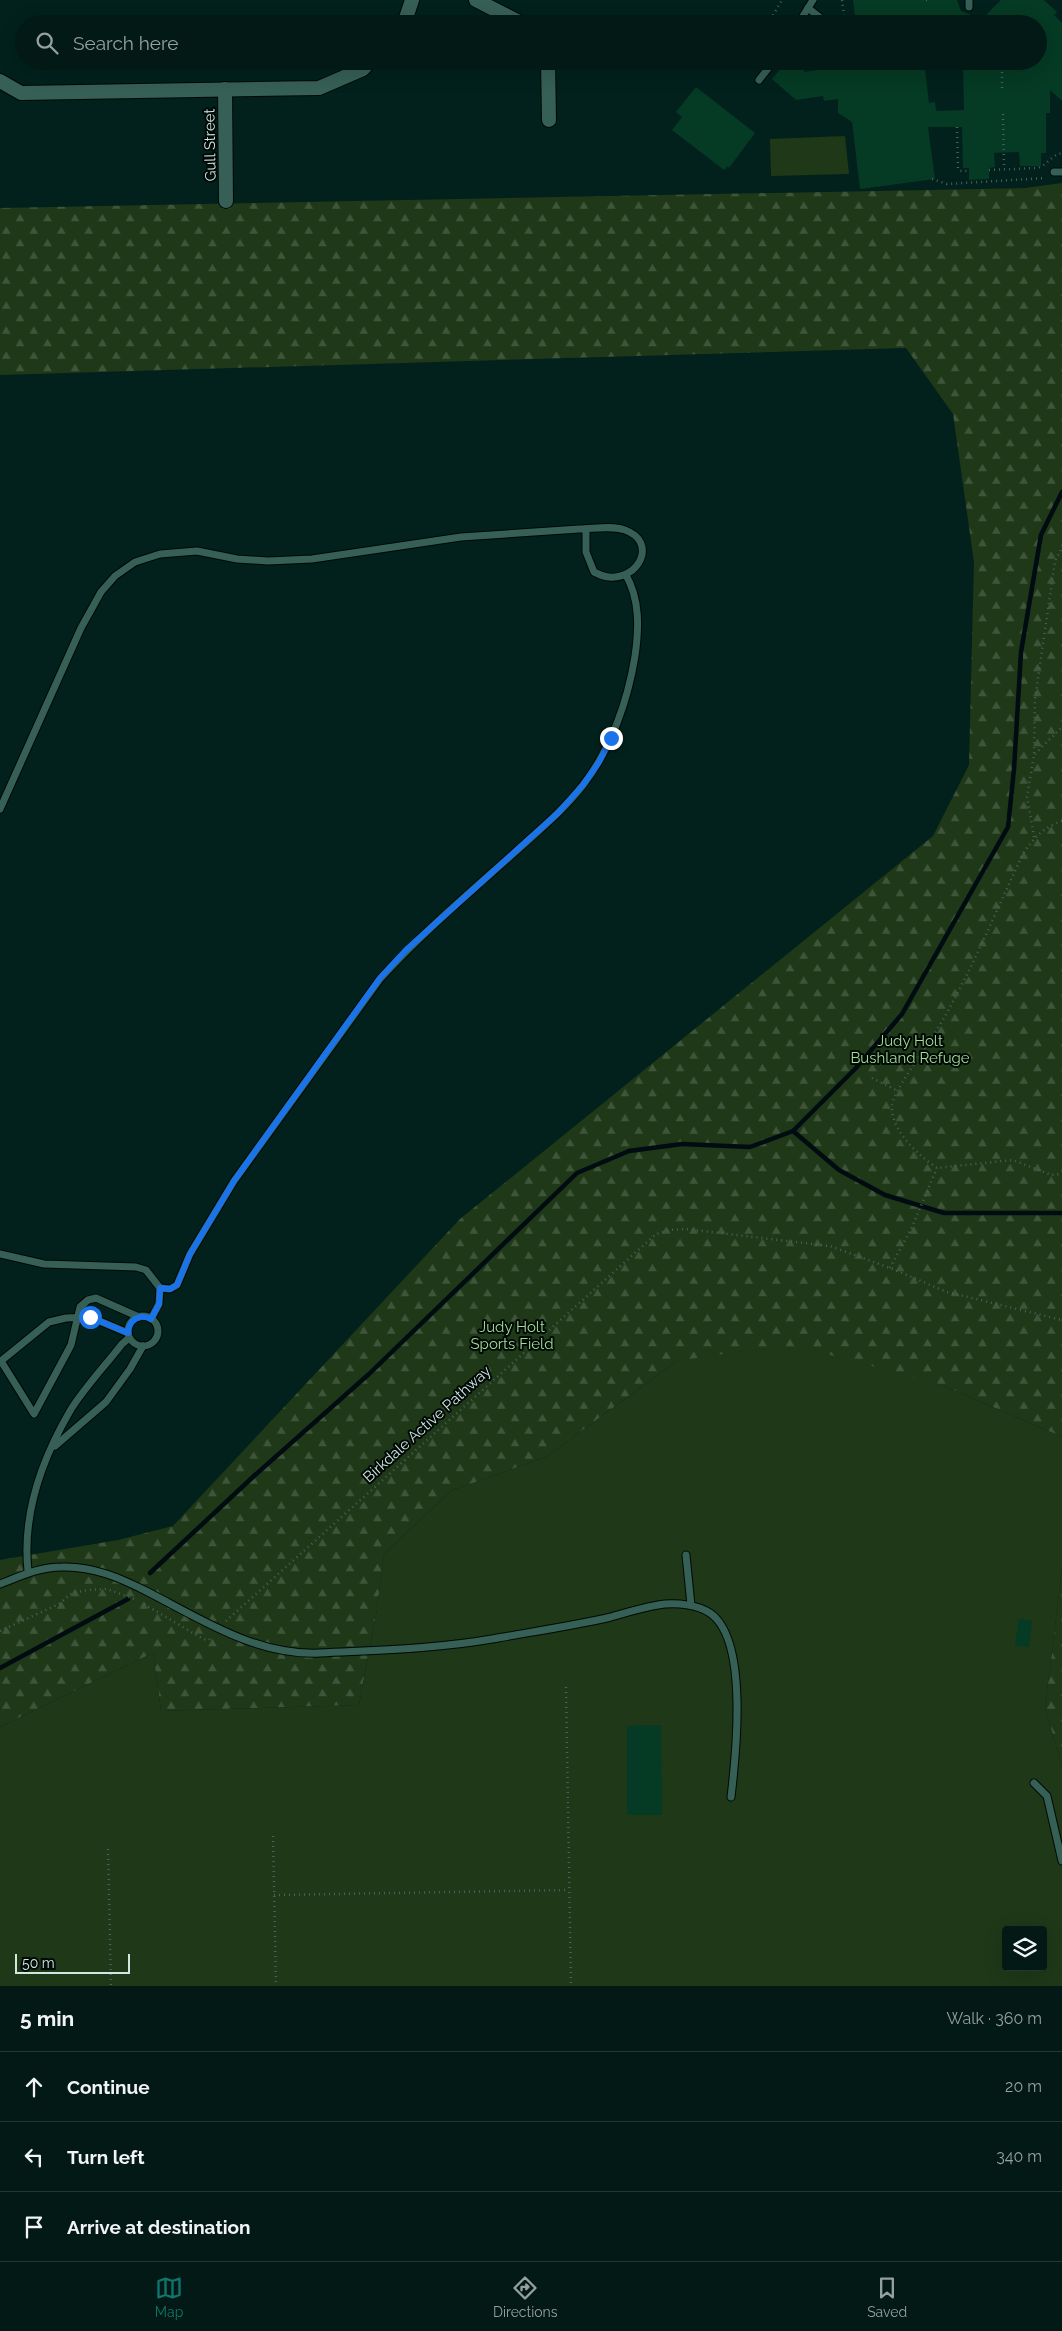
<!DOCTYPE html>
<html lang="en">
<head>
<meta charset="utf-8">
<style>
	:root { --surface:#021915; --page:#0c221e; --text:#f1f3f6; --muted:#96a0a0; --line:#233834; --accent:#0f766e }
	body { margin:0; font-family:Raleway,sans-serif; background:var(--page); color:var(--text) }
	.controls { position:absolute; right:15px; bottom:15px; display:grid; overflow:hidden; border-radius:5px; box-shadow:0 5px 20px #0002 }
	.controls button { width:45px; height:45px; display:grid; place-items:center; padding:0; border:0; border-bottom:1px solid var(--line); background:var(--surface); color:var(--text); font:25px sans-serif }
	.scale { position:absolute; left:15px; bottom:12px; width:115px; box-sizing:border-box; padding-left:5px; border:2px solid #d1e7e2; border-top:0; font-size:14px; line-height:18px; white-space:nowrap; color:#d1e7e2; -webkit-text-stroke:4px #000906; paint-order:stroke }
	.stop { position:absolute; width:15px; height:15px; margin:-11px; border:4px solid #1a73e8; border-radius:50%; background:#fff }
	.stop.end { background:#1a73e8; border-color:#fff; box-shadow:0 1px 5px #0008 }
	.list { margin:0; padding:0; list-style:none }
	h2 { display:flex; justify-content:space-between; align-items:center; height:65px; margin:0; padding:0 20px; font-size:21px }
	h2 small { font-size:16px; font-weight:400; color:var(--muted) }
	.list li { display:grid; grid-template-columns:32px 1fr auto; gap:15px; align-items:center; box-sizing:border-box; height:70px; padding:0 20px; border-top:1px solid var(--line) }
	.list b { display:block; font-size:19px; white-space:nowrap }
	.list em { font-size:16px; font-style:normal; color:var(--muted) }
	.icon { flex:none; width:28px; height:28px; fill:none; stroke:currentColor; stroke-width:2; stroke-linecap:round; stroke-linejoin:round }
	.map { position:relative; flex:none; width:1062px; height:1986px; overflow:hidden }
	.search { position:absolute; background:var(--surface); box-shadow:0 5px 20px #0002; left:15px; right:15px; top:15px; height:55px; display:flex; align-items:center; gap:12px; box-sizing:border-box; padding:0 18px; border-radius:28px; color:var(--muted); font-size:19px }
	.sheet { height:275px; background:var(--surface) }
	nav { display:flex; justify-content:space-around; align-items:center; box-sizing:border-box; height:70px; border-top:1px solid var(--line); background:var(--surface); font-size:14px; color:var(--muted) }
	nav a { display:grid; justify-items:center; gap:2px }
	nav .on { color:var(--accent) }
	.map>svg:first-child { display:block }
	.forest { fill:url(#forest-firs) }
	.park { fill:#1e3818; fill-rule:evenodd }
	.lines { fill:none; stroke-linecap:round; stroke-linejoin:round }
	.stream { stroke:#000c12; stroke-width:4.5 }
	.building { fill:#053a24 }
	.lane-casing { stroke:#000906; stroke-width:9 }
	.street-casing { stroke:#000906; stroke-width:16 }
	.path { stroke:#46625d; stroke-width:2.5; stroke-dasharray:1 4; stroke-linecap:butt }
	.lane { stroke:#365f56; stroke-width:7 }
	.street { stroke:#365f56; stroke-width:14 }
	.route { stroke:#1a73e8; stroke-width:6 }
	.labels { text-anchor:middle; stroke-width:4; stroke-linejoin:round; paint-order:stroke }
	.street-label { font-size:15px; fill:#d1e7e2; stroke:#000906 }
	.park-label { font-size:15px; fill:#a2db94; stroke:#000906 }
</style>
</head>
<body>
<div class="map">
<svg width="1062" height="1986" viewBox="0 0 1062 1986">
	<defs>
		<pattern id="forest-firs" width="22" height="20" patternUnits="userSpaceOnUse" patternTransform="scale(1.25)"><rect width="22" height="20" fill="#1e3818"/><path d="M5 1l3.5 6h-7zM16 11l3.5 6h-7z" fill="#3e5539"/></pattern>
	</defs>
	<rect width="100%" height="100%" fill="#02211c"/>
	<!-- forest -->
	<g class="forest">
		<path d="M 1062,183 L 1062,1437 L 942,1385 L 677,1361 L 546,1457 L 451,1491 L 384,1554 L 377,1609 L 359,1705 L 161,1711 L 153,1653 L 0,1727 L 0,1560 L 118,1540 L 173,1526 L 460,1219 L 933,836 L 969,765 L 974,562 L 953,414 L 906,348 L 0,375 L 0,208 L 1025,188 Z"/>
		<path d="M 1062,1569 L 1062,1767 L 1045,1708 Z"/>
	</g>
	<!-- park -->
	<g class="park">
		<path d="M 845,136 L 849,174 L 771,176 L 770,139 Z"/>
		<path d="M 757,1349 L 823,1353 L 942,1385 L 1062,1437 L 1062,1569 L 1045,1708 L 1062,1767 L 1062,1986 L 0,1986 L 0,1727 L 153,1653 L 161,1711 L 359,1705 L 377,1609 L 384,1554 L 451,1491 L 546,1457 L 677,1361 ZM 1006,1930 L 1043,1930 L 1043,1967 L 1006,1967 Z"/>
	</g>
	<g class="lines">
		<!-- stream -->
		<g class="stream">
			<path d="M 793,1131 L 839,1170 L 885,1195 L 944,1213 L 1062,1213"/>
			<path d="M 150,1573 L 255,1475 L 369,1374 L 577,1173 L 629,1151 L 682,1144 L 750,1147 L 793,1131 L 856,1068 L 902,1014 L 1008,827 L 1014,769 L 1021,652 L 1041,535 L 1062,492"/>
			<path d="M 0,1668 L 128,1599"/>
		</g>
	</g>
	<!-- building -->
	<g class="building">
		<path d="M 853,0 L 957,0 L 961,11 L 982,19 L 1001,0 L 1044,0 L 1057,12 L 1054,15 L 1062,23 L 1062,101 L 1050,90 L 1050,113 L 1046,113 L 1046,153 L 1041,153 L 1041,166 L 1020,166 L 1019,152 L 994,153 L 995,167 L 989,168 L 989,179 L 969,180 L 969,168 L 963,168 L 962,127 L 928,127 L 935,179 L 860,189 L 852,122 L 838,113 L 838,99 L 824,101 L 823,96 L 796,100 L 772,79 L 787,61 L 813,61 L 803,72 L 860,64 L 859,61 L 924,61 L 929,103 L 935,102 L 936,111 L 964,110 L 963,61 L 1038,61 L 1038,24 L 856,24 Z"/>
		<path d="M 696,87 L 755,133 L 729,168 L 728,166 L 724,170 L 672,130 L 682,117 L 676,112 Z"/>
		<path d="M 1019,1619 L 1032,1621 L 1029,1647 L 1015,1646 Z"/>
		<path d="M 661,1725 L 662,1815 L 627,1815 L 627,1726 Z"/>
	</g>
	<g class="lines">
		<!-- lane casing -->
		<g class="lane-casing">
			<g id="lane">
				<path d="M 969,0 L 969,7"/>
				<path d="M 808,8 L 828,24"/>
				<path d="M 798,24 L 813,0"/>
				<path d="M 759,80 L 774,61"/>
				<path d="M 1054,172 L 1062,172"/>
				<path d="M 0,809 L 81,628 L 101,592 L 115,576 L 135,562 L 160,554 L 197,551 L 237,559 L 268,561 L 312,559 L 461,537 L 579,529 C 593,529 611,525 625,530 C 658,542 639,580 609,577 C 604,577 598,574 594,572 L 586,552 L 586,529"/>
				<path d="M 0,1254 L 44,1264 L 136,1267 L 146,1270 L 160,1288 L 159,1304 L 151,1319"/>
				<path d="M 160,1288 L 170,1289 L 177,1285 L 190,1254 L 234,1181 L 380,979 C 421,934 467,895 513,854 C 537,832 563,811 583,785 C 611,749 628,700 635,656 C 639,628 640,600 626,575"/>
				<circle cx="143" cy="1331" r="15"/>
				<path d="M 128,1333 L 90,1317 L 66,1318 L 49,1322 L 1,1361 L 34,1414 L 71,1345 L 80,1307 L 88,1300 L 96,1298 L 139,1317"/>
				<path d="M 55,1446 L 106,1402 L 130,1369 L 143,1346"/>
				<path d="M 686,1555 L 691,1605"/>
				<path d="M 28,1571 C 22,1515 42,1459 70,1411 C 84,1388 105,1366 122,1344 L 129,1338"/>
				<path d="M 0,1584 C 21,1576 39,1567 62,1567 C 93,1566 120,1578 146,1591 C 201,1619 256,1656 320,1653 C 377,1650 435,1649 492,1639 C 531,1632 572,1626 611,1617 C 629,1612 647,1606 665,1604 C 679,1603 698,1605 710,1613 C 749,1640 736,1755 731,1797"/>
				<path d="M 1034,1783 L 1047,1796 L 1062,1861"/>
			</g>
		</g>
		<!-- street casing -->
		<g class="street-casing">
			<g id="street">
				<path d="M 476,0 L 523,24"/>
				<path d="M 404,24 L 412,0"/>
				<path d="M 548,61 L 549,120"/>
				<path d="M 0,81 L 21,93 L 319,88 L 363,69 L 370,61"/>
				<path d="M 225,89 L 226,201"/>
			</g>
		</g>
		<!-- path -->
		<g class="path">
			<path d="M 842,0 L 845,22"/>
			<path d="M 926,0 L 927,0"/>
			<path d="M 768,24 L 782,0"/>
			<path d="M 995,64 L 1002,64 L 1002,89"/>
			<path d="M 1003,114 L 1004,169"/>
			<path d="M 957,127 L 958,168 L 960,171 L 969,171"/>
			<path d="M 989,170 L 1037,168 C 1047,166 1051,155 1062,153"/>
			<path d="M 932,179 L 947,184 L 1046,178"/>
			<path d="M 1035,754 L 1062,727"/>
			<path d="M 1062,821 C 1043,828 1034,837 1023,854 C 994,915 968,980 932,1038 C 923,1052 892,1093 892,1106 C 891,1131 918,1155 937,1168 L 1013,1160 L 1051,1175 L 1062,1174"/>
			<path d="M 1034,837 L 1027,797 L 1034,755 L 1035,699 L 1055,561 L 1062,548"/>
			<path d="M 872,1078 L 896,1090"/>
			<path d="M 890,1268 L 912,1227 L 937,1168"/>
			<path d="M 144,1604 L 203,1639 L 209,1640 L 212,1636"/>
			<path d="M 226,1621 L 656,1234 L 670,1230 L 685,1229 L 830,1246 L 890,1268 L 947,1292 L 1062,1320"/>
			<path d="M 0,1631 L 59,1604 L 72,1593 L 88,1590 L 107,1589 L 137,1600"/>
			<path d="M 566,1687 L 571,1986"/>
			<path d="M 273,1836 L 276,1986"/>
			<path d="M 108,1849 L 111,1986"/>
			<path d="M 274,1895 L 569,1890"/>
		</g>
		<!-- lane -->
		<use href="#lane" class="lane"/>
		<!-- street -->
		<use href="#street" class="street"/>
	</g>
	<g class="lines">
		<!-- route -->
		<path class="route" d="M 90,1317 L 128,1333 C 129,1320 139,1313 151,1319 L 159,1304 L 160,1288 L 170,1289 L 177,1285 L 190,1254 L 234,1181 L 380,978 L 406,950 L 558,813 L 583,785 L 599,762 L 611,738"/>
	</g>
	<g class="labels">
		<!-- street labels -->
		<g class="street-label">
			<text transform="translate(210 145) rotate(-91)" y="5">Gull Street</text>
			<text transform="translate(427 1424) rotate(-42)" y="5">Birkdale Active Pathway</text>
		</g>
		<!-- park labels -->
		<g class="park-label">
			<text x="910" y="1046">Judy Holt<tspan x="910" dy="17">Bushland Refuge</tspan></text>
			<text x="512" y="1332">Judy Holt<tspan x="512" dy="17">Sports Field</tspan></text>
		</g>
	</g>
</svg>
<div class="controls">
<button><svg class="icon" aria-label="layers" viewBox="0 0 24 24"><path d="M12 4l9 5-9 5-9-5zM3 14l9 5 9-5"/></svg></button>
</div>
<div class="scale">50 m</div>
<div class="stop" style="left:90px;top:1317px"></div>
<div class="stop end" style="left:611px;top:738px"></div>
<div class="search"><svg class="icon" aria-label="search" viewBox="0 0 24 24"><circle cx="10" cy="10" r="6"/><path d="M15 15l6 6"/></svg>Search here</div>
</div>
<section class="sheet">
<h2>5 min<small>Walk · 360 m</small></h2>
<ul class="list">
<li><svg class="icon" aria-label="ahead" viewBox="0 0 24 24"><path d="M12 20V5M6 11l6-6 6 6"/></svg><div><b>Continue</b></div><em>20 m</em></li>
<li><svg class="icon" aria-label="left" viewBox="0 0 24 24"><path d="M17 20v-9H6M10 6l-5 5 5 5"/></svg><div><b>Turn left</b></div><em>340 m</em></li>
<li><svg class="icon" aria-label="arrive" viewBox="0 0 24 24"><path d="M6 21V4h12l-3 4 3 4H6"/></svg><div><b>Arrive at destination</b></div></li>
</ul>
</section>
<nav>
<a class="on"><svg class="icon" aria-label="map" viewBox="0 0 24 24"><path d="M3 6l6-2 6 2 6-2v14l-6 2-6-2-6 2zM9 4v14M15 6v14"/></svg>Map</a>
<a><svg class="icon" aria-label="directions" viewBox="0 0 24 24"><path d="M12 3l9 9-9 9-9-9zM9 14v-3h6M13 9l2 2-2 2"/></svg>Directions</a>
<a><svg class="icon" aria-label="saved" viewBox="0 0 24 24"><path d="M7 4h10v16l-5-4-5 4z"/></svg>Saved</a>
</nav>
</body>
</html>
